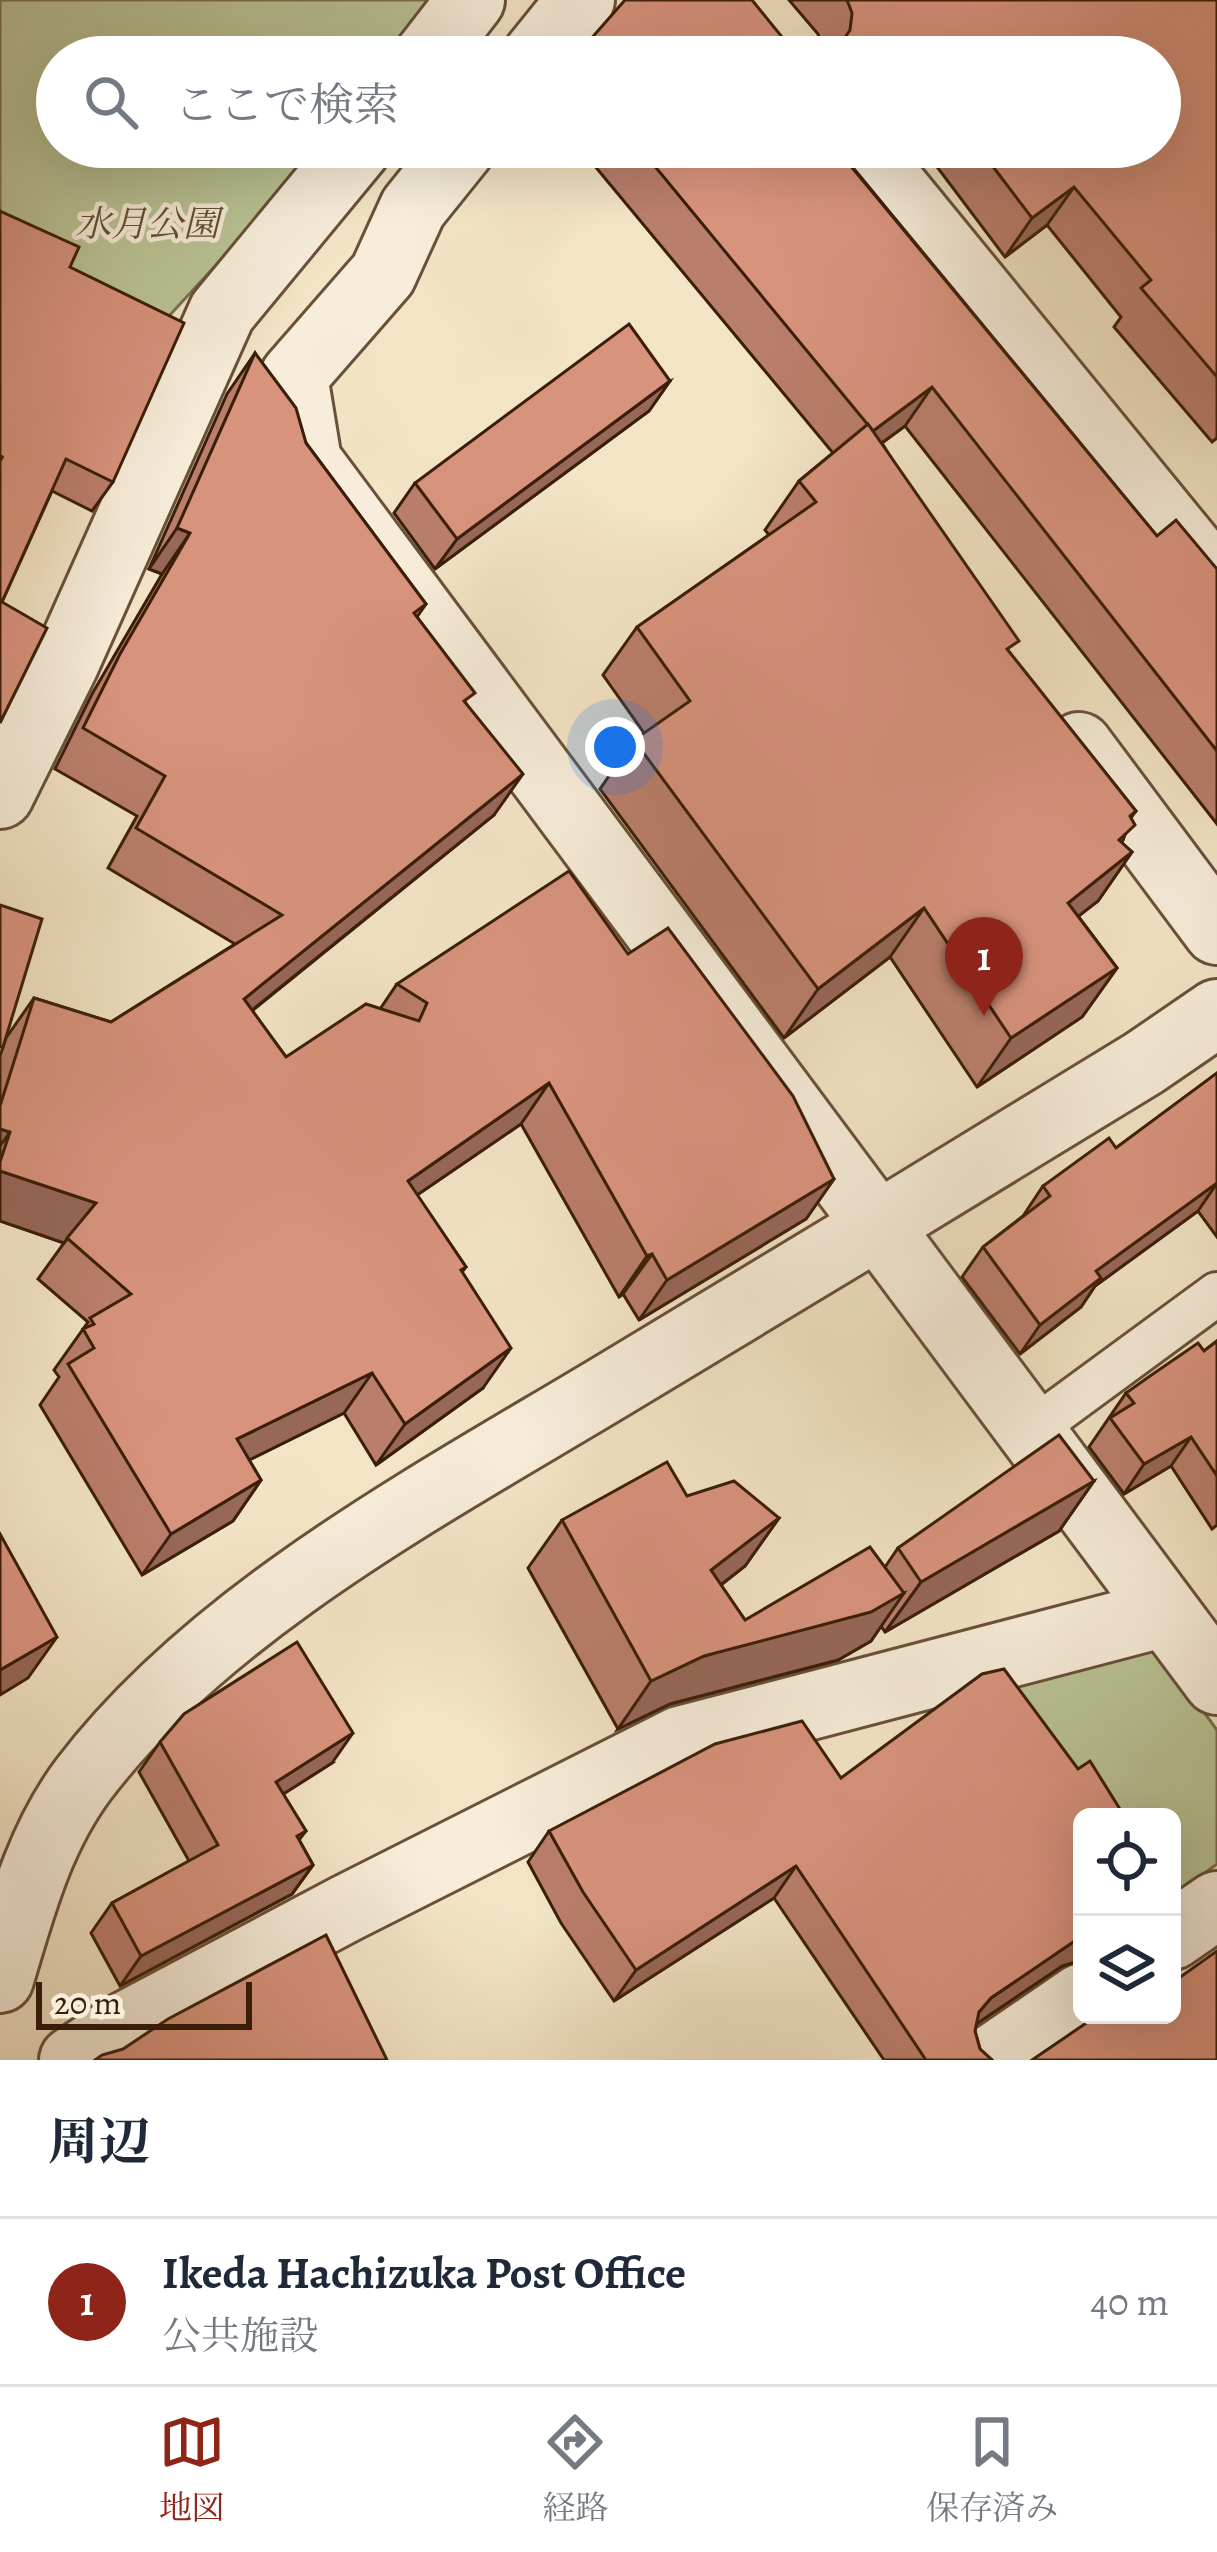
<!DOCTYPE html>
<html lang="ja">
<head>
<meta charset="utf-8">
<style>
	:root { --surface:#fff; --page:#f2f2f3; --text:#1f2937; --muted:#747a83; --line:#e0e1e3; --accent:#8f2418 }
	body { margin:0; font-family:Alegreya,"Noto Serif JP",serif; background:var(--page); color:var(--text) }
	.controls { position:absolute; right:36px; bottom:36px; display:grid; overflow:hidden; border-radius:18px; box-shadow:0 12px 48px #0002 }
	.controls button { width:108px; height:108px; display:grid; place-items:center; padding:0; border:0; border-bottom:3px solid var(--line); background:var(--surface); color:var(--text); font:60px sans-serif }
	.scale { position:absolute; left:36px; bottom:30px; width:216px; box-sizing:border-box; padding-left:12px; border:6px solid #3b1e08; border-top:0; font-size:33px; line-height:42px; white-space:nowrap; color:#3b1e08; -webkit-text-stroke:9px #f7edda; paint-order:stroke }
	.you { position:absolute; left:615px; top:747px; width:42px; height:42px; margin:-30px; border:9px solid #fff; border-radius:50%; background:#1a73e8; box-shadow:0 0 0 18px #1a73e833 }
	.badge { display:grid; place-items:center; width:78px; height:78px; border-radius:50%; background:var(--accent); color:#fff; font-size:39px; font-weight:700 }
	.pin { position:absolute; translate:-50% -99px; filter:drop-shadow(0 3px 6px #0008) }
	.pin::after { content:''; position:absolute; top:63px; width:42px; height:36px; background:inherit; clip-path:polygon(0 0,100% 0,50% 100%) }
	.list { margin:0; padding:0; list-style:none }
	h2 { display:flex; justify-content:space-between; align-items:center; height:156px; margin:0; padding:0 48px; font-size:51px }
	h2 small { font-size:39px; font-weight:400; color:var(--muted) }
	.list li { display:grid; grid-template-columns:78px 1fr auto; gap:36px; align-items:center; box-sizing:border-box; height:168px; padding:0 48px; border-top:3px solid var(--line) }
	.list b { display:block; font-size:45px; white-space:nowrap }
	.list p { margin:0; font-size:39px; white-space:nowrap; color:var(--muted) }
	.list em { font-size:39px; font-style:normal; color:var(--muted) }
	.icon { flex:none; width:66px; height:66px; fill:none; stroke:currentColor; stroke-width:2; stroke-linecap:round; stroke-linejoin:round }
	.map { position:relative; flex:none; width:1217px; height:2060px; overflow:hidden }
	.search { position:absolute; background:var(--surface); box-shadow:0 12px 48px #0002; left:36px; right:36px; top:36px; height:132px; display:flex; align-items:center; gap:30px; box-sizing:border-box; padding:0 42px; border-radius:66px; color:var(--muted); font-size:45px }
	.sheet { height:324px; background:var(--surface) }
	nav { display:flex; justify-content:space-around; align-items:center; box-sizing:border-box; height:168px; border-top:3px solid var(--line); background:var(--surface); font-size:33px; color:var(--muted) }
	nav a { display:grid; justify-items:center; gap:6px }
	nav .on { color:var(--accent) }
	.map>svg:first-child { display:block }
	.green { fill:#bac496; stroke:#7a714f; stroke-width:3 }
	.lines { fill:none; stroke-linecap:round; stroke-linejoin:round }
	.lane-casing { stroke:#695038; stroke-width:48 }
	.street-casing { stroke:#695038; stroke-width:72 }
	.lane { stroke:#f7edda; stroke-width:42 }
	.street { stroke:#f7edda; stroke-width:66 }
	.wall { fill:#ba7e6c; stroke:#3b1e08; stroke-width:3 }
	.shaded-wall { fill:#976758; stroke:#3b1e08; stroke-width:3 }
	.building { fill:#d8937d; stroke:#3b1e08; stroke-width:3 }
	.labels { text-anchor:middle; stroke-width:9; stroke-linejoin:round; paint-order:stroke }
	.park-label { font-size:36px; font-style:italic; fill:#615033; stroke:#f7edda }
</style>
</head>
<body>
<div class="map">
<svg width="1217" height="2060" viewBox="0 0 1217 2060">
	<rect width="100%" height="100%" fill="#f3e4c6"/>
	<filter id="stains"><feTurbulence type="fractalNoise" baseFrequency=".00167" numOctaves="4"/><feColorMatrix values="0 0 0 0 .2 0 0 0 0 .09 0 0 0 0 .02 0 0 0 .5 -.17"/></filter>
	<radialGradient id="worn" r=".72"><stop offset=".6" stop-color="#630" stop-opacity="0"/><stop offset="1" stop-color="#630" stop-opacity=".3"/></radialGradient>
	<!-- green -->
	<g class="green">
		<path d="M 0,0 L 439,0 L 395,57 L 57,57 L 57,147 L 325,147 L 169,316 L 0,241 Z"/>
		<path d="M 1137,1646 L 1161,1653 L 1217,1730 L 1217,1864 L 1172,1897 L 1172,1817 L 1096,1817 L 1000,1690 Z"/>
	</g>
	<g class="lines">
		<!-- lane casing -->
		<g class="lane-casing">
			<path id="lane" d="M 1029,1432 L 1217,1294"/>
		</g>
		<!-- street casing -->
		<g class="street-casing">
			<g id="street">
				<path d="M 427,57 L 471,0"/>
				<path d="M 535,57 L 581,0"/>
				<path d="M 462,147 L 413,208 L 383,274 L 294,376 L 308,461 L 1217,1681"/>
				<path d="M 861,147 L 1217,583"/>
				<path d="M 1079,746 L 1217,931"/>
				<path d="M 0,795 L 65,664 L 222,312 L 358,147"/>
				<path d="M 1172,1936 L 1217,1905"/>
				<path d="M 0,1979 C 21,1909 39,1839 83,1780 C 210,1612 432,1494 610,1387 C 788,1280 967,1172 1144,1063 L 1217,1013"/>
				<path d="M 73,2060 L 119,2029 L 347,1908 L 680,1740 L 1165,1613"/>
				<path d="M 990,2060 L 1082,1997"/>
			</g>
		</g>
		<!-- lane -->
		<use href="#lane" class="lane"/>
		<!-- street -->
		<use href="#street" class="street"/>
	</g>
	<!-- wall -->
	<g class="wall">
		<path d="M 789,0 L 1217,0 L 1217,438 L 1212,442 L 1114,327 L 1121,317 L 1047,225 L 1005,257 L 922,147 L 1160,147 L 1160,57 L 575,57 L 786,42 L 801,53 L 820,55 L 825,53 L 818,34 Z"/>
		<path d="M 579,147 L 836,147 L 1157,536 L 1217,569 L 1217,824 L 905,426 L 882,443 L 1010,653 L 1136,811 L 1131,818 L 1122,843 L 1132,852 L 1098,901 L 1078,916 L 1117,968 L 1082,1017 L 977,1087 L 890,957 L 784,1038 L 600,789 L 634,740 L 644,733 L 603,675 L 637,627 L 769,535 L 765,530 L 799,481 L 833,453 Z"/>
		<path d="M 0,211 L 70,267 L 113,482 L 92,511 L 52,491 L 2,602 Z"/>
		<path d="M 255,353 L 306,443 L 426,604 L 417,617 L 467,705 L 494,815 L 252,1011 L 286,1057 L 380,1009 L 397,984 L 628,954 L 834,1179 L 806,1219 L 639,1320 L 623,1294 L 619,1297 L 521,1124 L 417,1195 L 466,1267 L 462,1272 L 483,1388 L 376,1465 L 344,1413 L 249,1460 L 261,1480 L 233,1521 L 142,1575 L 40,1405 L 59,1377 L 54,1370 L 88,1322 L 38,1279 L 64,1243 L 0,1221 L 0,1056 L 6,1038 L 34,998 L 111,1022 L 235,944 L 108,868 L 137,816 L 55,769 L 92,694 L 162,574 L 149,569 L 227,394 Z"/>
		<path d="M 670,381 L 649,411 L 435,569 L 394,513 L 415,483 Z"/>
		<path d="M 1217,1073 L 1217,1237 L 1198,1211 L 1095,1286 L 1081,1307 L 1020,1354 L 962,1277 L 983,1247 L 1023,1216 L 1043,1186 L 1116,1148 Z"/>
		<path d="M 1217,1341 L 1217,1525 L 1212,1529 L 1171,1466 L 1124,1494 L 1089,1447 L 1126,1393 L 1204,1351 Z"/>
		<path d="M 1094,1481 L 1059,1531 L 885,1632 L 881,1626 L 871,1641 L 838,1660 L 670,1704 L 618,1729 L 528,1568 L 562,1520 L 687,1496 L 779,1518 L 745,1566 L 721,1585 L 745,1620 L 885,1567 L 898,1548 Z"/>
		<path d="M 160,1742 L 332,1763 L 283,1794 L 306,1831 L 299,1840 L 313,1865 L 292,1894 L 120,1986 L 91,1933 L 112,1903 L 189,1861 L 139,1772 Z"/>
		<path d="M 1078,1769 L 1123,1814 L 1120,1817 L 1082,1817 L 1082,1960 L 1062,1966 L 976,2024 L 975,2031 L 980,2049 L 992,2060 L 884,2060 L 774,1898 L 614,2001 L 561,1923 L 528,1862 L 549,1831 L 841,1778 Z"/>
	</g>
	<!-- shaded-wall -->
	<g class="shaded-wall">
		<path d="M 1074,187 L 1047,225 L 1005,257 L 1032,218 Z"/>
		<path d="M 670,381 L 649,411 L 435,569 L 457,539 Z"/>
		<path d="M 932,387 L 905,426 L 846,469 L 873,431 Z"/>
		<path d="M 177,528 L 190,533 L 162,574 L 149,569 Z"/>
		<path d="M 523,774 L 494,815 L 215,1040 L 244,999 Z"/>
		<path d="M 1132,852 L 1098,901 L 1034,951 L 1068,903 Z"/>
		<path d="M 924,908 L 890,957 L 784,1038 L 818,989 Z"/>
		<path d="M 1117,968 L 1082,1017 L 977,1087 L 1011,1038 Z"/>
		<path d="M 549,1083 L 521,1124 L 379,1221 L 408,1181 Z"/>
		<path d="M 0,1129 L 10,1132 L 0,1146 Z"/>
		<path d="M 0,1171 L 96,1203 L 64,1243 L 0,1221 Z"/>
		<path d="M 834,1179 L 806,1219 L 639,1320 L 667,1280 Z"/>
		<path d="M 1217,1183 L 1198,1211 L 1095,1286 L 1081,1307 L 1020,1354 L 1040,1325 L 1096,1271 Z"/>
		<path d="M 652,1254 L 623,1294 L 619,1297 L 647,1256 Z"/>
		<path d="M 511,1348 L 483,1388 L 376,1465 L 405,1424 Z"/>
		<path d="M 372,1373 L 344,1413 L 209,1480 L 237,1439 Z"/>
		<path d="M 1191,1437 L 1171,1466 L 1124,1494 L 1144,1464 Z"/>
		<path d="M 261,1480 L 233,1521 L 142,1575 L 171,1534 Z"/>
		<path d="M 1094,1481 L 1059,1531 L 885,1632 L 921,1582 Z"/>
		<path d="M 779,1518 L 745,1566 L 678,1618 L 711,1570 Z"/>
		<path d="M 904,1593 L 871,1641 L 838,1660 L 670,1704 L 618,1729 L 651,1681 L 704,1656 Z"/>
		<path d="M 57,1637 L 28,1678 L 0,1695 L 0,1670 Z"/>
		<path d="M 353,1733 L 332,1763 L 255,1812 L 276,1782 Z"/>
		<path d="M 313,1865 L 292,1894 L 120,1986 L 141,1956 Z"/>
		<path d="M 796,1866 L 774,1898 L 614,2001 L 636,1970 Z"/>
		<path d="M 1082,1936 L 1082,1960 L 1062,1966 L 969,2029 L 979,2012 L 991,1998 Z"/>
	</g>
	<!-- building -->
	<g class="building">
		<path d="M 625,0 L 752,0 L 786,42 L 801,53 L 820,55 L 838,48 L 850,30 L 852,13 L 847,0 L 1217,0 L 1217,377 L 1141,288 L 1151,280 L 1074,187 L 1032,218 L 978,147 L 1160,147 L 1160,57 L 575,57 Z"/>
		<path d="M 639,147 L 835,147 L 1157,536 L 1176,520 L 1217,569 L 1217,751 L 932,387 L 873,431 Z"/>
		<path d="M 0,211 L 79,247 L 70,267 L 184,323 L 113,482 L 66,459 L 2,602 L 47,628 L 0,723 L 0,461 L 3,456 L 0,458 Z"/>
		<path d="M 629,324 L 670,381 L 457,539 L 415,483 Z"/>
		<path d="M 255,353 L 296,408 L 306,443 L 426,604 L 414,613 L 475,693 L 464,701 L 523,774 L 244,999 L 286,1057 L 366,1004 L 419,1021 L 427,1003 L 397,984 L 569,871 L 628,954 L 668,928 L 793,1096 L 834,1179 L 667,1280 L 652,1254 L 647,1256 L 549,1083 L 408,1181 L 466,1267 L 461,1270 L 511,1348 L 405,1424 L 372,1373 L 237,1439 L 261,1480 L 171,1534 L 68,1364 L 94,1348 L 83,1329 L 94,1324 L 90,1318 L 131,1294 L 67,1238 L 96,1203 L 0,1171 L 0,1162 L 10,1132 L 0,1129 L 0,1106 L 34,998 L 111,1022 L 282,915 L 136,828 L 165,776 L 83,728 L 120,654 L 190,533 L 177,528 Z"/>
		<path d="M 868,424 L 1019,641 L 1007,649 L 1136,811 L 1130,816 L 1135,825 L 1119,840 L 1132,852 L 1068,903 L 1117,968 L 1011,1038 L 924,908 L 818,989 L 634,740 L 690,701 L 637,627 L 816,502 L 799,481 Z"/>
		<path d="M 0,905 L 42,919 L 3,1047 L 0,1047 Z"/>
		<path d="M 1217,1073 L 1217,1183 L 1096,1271 L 1101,1278 L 1040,1325 L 983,1247 L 1050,1196 L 1043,1186 L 1109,1138 L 1116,1148 Z"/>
		<path d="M 1217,1341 L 1217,1476 L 1191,1437 L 1144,1464 L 1110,1418 L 1134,1403 L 1126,1393 L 1150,1376 L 1198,1343 L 1204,1351 Z"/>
		<path d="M 1059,1435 L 1094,1481 L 921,1582 L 898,1548 Z"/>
		<path d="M 667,1462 L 687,1496 L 734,1481 L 779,1518 L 711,1570 L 745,1620 L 870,1547 L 904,1593 L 871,1612 L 704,1656 L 651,1681 L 562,1520 Z"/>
		<path d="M 0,1534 L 57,1637 L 0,1670 Z"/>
		<path d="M 297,1642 L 353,1733 L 276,1782 L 306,1831 L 297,1836 L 313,1865 L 141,1956 L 112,1903 L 218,1845 L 160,1742 L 184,1714 Z"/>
		<path d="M 1004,1669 L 1078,1769 L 1090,1761 L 1123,1814 L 1118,1817 L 1082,1817 L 1082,1936 L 991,1998 L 979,2012 L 975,2031 L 980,2049 L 992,2060 L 926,2060 L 796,1866 L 636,1970 L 583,1892 L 549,1831 L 715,1744 L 802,1721 L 841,1778 L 982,1674 Z"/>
		<path d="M 326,1935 L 387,2060 L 95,2060 L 102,2055 L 123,2049 L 168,2019 Z"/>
		<path d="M 1217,1951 L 1217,2060 L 1032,2060 L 1098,2015 L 1172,2015 L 1172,1968 L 1179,1978 Z"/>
	</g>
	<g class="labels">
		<!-- park labels -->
		<g class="park-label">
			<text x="147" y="236">水月公園</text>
		</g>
	</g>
	<rect width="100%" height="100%" filter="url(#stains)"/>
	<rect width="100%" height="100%" fill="url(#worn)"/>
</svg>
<div class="controls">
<button><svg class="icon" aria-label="locate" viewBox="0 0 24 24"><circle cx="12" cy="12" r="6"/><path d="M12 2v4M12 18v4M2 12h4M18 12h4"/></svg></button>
<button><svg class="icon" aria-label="layers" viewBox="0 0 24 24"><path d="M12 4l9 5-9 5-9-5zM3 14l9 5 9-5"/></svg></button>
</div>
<div class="scale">20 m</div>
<div class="you"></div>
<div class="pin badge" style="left:984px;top:1016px">1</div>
<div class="search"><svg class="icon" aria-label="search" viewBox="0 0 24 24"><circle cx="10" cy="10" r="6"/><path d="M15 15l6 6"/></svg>ここで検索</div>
</div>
<section class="sheet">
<h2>周辺<small></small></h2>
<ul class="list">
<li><span class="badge">1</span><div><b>Ikeda Hachizuka Post Office</b><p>公共施設</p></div><em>40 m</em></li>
</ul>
</section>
<nav>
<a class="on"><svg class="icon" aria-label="map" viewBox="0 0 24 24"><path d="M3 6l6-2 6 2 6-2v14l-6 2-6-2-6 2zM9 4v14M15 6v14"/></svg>地図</a>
<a><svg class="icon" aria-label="directions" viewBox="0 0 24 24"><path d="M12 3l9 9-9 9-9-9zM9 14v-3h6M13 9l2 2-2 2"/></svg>経路</a>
<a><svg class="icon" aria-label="saved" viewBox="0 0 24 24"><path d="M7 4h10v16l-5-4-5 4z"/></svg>保存済み</a>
</nav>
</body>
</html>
